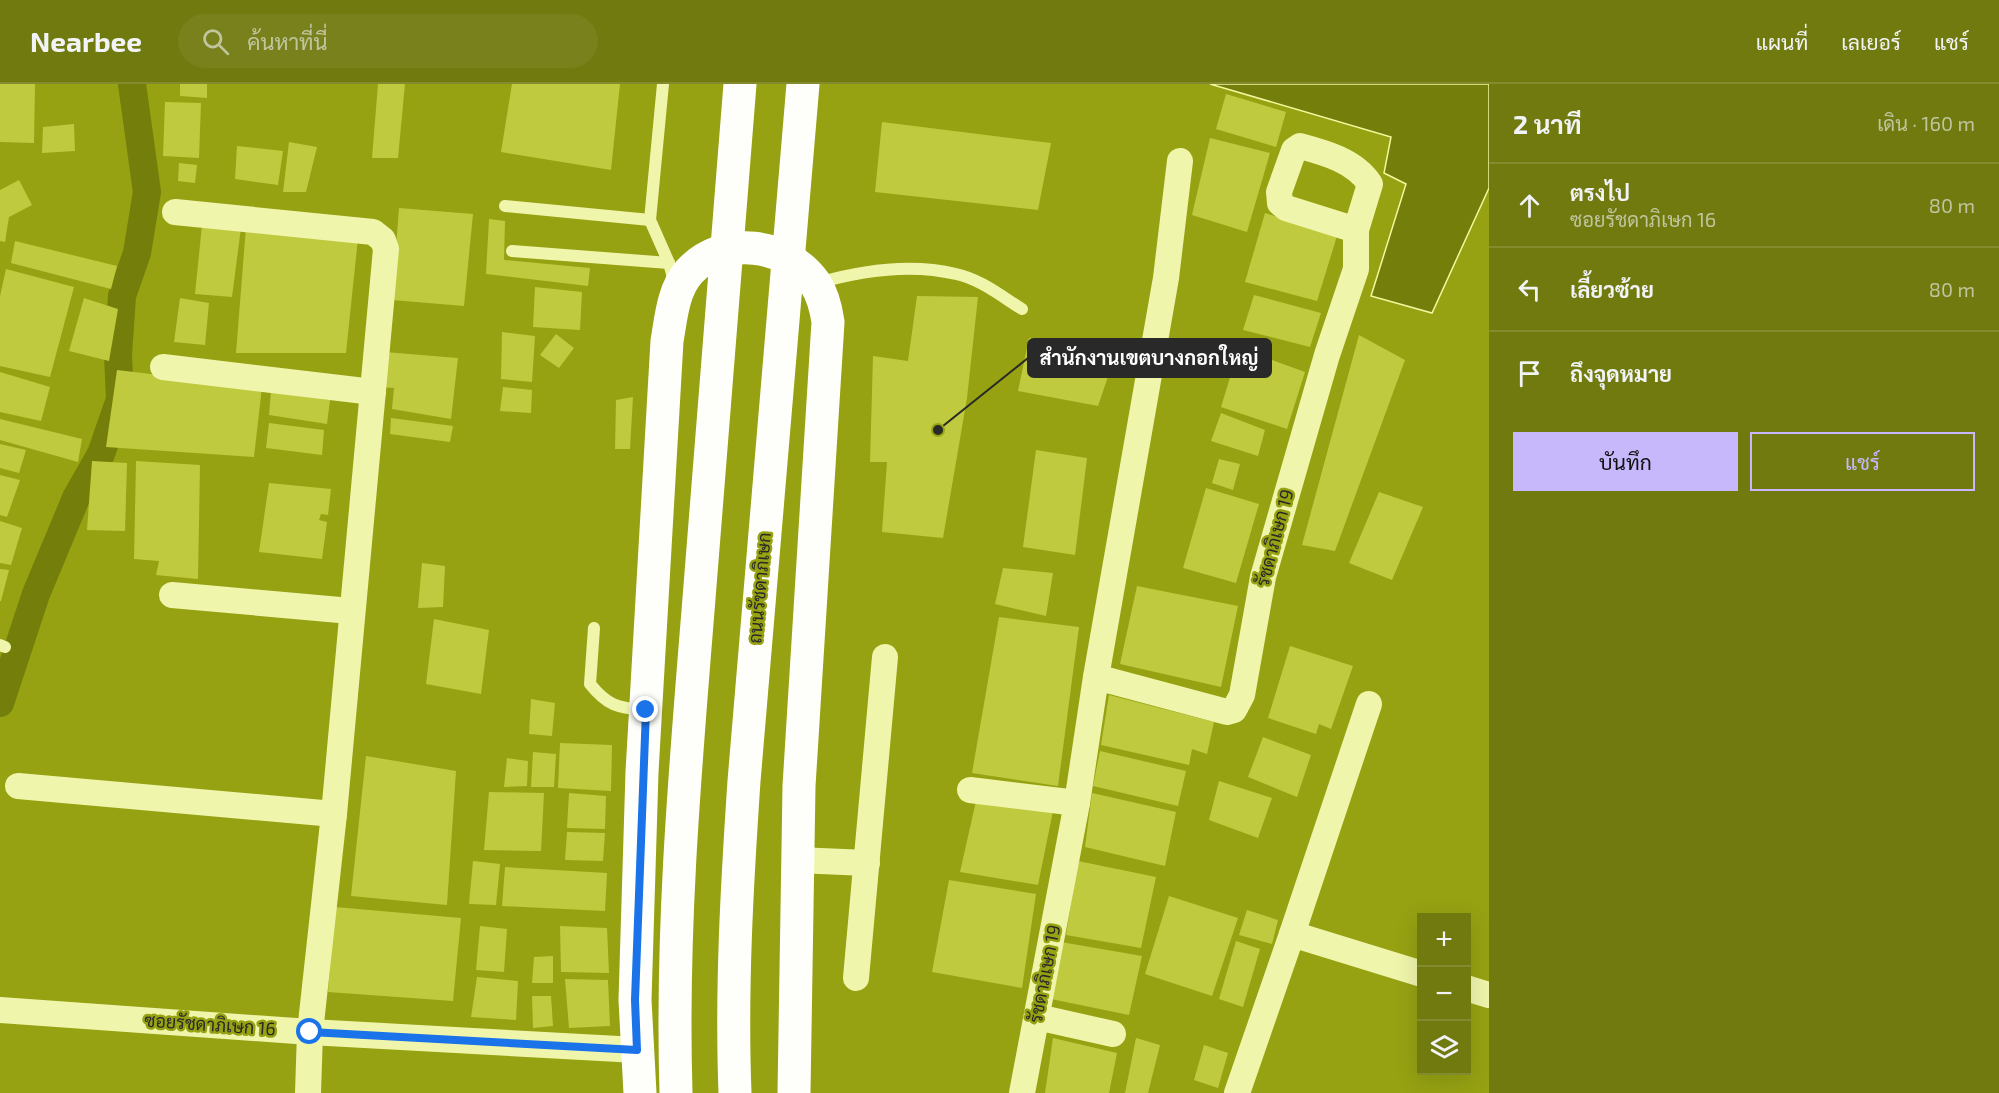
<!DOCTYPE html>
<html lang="th">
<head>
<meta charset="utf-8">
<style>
	:root { --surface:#707a0e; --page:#78811c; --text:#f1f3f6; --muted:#c0c59e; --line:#828b2e; --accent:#c6b8fa }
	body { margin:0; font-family:"Exo 2",Sarabun,sans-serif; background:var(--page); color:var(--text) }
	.controls { position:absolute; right:18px; bottom:18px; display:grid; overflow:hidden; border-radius:0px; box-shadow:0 6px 24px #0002 }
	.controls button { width:54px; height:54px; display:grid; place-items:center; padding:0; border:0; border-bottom:2px solid var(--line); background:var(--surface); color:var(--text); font:30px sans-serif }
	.stop { position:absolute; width:18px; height:18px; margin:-14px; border:4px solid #1a73e8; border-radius:50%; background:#fff }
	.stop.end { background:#1a73e8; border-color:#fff; box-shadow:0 2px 6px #0008 }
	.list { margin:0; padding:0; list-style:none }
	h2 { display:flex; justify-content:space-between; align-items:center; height:78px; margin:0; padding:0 24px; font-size:26px }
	h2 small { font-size:20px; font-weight:400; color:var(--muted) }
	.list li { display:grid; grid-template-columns:39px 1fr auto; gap:18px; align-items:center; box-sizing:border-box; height:84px; padding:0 24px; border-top:2px solid var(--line) }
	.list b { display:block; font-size:22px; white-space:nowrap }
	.list p { margin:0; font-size:20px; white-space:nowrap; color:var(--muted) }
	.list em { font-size:20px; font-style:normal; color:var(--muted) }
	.actions { display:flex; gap:12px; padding:18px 24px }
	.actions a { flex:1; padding:14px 0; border:2px solid var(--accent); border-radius:0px; text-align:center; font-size:21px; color:var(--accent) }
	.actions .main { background:var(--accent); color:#111 }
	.icon { flex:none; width:33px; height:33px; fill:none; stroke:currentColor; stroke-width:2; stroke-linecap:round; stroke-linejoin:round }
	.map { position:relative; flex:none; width:1489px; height:1009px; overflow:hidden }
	header { display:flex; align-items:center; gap:36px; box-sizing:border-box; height:84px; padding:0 30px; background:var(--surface); border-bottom:2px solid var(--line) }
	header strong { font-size:28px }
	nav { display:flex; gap:33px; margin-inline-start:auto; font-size:21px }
	.search { width:420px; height:54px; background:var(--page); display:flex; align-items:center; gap:15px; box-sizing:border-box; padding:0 21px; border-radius:33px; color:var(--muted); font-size:22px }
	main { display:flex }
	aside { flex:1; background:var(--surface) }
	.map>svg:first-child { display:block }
	.water { fill:#737e0b; stroke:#f3f89e; stroke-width:1.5 }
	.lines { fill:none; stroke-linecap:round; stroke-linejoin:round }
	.canal { stroke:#737e0b; stroke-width:28 }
	.building { fill:#bfca3f }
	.service { stroke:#f0f5ac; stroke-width:12 }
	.minor { stroke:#f0f5ac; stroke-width:26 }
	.primary { stroke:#fefffa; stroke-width:33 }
	.route { stroke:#1a73e8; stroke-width:8 }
	.labels { text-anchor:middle; stroke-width:5; stroke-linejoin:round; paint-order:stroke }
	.street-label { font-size:18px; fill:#292929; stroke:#96a212 }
	.leader { fill:none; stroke:#292929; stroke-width:2 }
	.callout-dot { fill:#292929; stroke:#96a212; stroke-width:2 }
	.callout { fill:#292929; stroke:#292929; stroke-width:2 }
	.callout-label { font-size:20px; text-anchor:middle; font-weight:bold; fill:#fff }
</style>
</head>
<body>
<header>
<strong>Nearbee</strong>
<div class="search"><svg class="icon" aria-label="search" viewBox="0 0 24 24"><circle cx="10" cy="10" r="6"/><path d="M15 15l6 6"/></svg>ค้นหาที่นี่</div>
<nav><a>แผนที่</a><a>เลเยอร์</a><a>แชร์</a></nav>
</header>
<main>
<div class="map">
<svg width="1489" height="1009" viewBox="0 0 1489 1009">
	<rect width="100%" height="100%" fill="#96a212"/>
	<!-- water -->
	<path class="water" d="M 1210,0 L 1489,0 L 1489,104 L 1432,229 L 1371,212 L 1406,100 L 1384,89 L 1391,53 Z"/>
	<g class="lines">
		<!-- canal -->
		<path class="canal" d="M 0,619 L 36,510 L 76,414 L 101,370 L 120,315 L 118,271 L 122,212 L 137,169 L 147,108 L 132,0"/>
	</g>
	<!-- building -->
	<g class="building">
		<path d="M 0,0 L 35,0 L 34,59 L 0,58 Z"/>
		<path d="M 180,0 L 207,0 L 207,14 L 180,12 Z"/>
		<path d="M 378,0 L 405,0 L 398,74 L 372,74 Z"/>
		<path d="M 512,0 L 620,0 L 611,86 L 501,68 Z"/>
		<path d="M 1226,10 L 1286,28 L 1276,63 L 1216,45 Z"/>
		<path d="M 165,18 L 201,19 L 199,74 L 163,72 Z"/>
		<path d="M 882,38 L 1051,59 L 1038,126 L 875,108 Z"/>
		<path d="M 74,40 L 75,67 L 42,69 L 43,43 Z"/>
		<path d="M 1210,54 L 1270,69 L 1247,148 L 1192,131 Z"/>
		<path d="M 289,58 L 317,63 L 306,108 L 283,108 Z"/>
		<path d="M 237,62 L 283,67 L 278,101 L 235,95 Z"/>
		<path d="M 179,79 L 197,81 L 195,99 L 178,97 Z"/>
		<path d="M 19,96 L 32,121 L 9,133 L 5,158 L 0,157 L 0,106 Z"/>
		<path d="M 399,124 L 473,130 L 464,222 L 392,216 Z"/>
		<path d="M 1265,129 L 1337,152 L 1317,217 L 1245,198 Z"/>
		<path d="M 489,135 L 505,137 L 504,176 L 590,184 L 588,202 L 486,190 Z"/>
		<path d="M 202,141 L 241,144 L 232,213 L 195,210 Z"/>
		<path d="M 246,143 L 358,154 L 346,269 L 236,269 Z"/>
		<path d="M 15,157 L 117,182 L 111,205 L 11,179 Z"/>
		<path d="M 6,185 L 74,203 L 50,293 L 0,282 L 0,212 Z"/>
		<path d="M 535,203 L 582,208 L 580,246 L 533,243 Z"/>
		<path d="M 1254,211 L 1321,229 L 1310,263 L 1243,246 Z"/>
		<path d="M 917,212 L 978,213 L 967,314 L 943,454 L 882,448 L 887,378 L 870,378 L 873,272 L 908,277 Z"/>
		<path d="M 84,214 L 118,225 L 109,277 L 69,267 Z"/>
		<path d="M 180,214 L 209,219 L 205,261 L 174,258 Z"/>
		<path d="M 502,248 L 535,252 L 532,298 L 501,295 Z"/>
		<path d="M 556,250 L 574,264 L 559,284 L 540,271 Z"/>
		<path d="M 1359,251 L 1405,276 L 1335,467 L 1302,461 Z"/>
		<path d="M 1029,254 L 1115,272 L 1098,322 L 1018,307 Z"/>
		<path d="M 1239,264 L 1305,288 L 1287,345 L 1221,323 Z"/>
		<path d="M 385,268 L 458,274 L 451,335 L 392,325 L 394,304 L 381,303 Z"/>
		<path d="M 117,286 L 262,303 L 254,373 L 106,363 Z"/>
		<path d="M 0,288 L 50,303 L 41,337 L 0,328 Z"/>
		<path d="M 503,303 L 532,306 L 531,329 L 500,327 Z"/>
		<path d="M 271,307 L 330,316 L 327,340 L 269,331 Z"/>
		<path d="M 633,313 L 630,365 L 615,365 L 616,316 Z"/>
		<path d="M 1221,329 L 1265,346 L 1258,372 L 1211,357 Z"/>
		<path d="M 391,334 L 453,342 L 450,358 L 390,350 Z"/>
		<path d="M 0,335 L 82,355 L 78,378 L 0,356 Z"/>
		<path d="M 269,339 L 324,346 L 322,371 L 266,364 Z"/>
		<path d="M 0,360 L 26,366 L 19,389 L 0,384 Z"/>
		<path d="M 1036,366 L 1087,374 L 1075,471 L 1023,463 Z"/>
		<path d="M 1219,375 L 1240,380 L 1233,406 L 1212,399 Z"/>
		<path d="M 92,377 L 127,379 L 125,447 L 87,446 Z"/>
		<path d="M 136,377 L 200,381 L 198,495 L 156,491 L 159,477 L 134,475 Z"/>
		<path d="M 0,391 L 20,396 L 7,433 L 0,431 Z"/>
		<path d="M 269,399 L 331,405 L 328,431 L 321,430 L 319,436 L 327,438 L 322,475 L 259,468 Z"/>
		<path d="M 1206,404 L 1259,420 L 1236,499 L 1183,484 Z"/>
		<path d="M 1379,408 L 1423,423 L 1392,496 L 1349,479 Z"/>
		<path d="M 0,437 L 22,444 L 11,481 L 0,479 Z"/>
		<path d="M 422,479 L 445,482 L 443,523 L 418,524 Z"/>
		<path d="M 1003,484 L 1053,489 L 1046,532 L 995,520 Z"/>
		<path d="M 0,485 L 9,486 L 1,517 L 0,517 Z"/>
		<path d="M 1137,502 L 1238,522 L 1221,603 L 1120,580 Z"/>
		<path d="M 999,533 L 1079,543 L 1058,702 L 972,689 Z"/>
		<path d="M 434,535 L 489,546 L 481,610 L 426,600 Z"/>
		<path d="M 1290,562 L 1353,582 L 1331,645 L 1319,640 L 1316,650 L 1268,634 Z"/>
		<path d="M 1109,611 L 1214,638 L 1207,670 L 1192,665 L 1189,681 L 1101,661 Z"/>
		<path d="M 531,615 L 555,619 L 552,652 L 529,650 Z"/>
		<path d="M 1263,653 L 1311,671 L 1297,713 L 1248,693 Z"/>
		<path d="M 560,659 L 612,661 L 611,707 L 558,704 Z"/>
		<path d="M 1100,667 L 1186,687 L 1178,722 L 1093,702 Z"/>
		<path d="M 533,668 L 556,670 L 554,703 L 531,703 Z"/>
		<path d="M 366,672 L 456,687 L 447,821 L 351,812 Z"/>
		<path d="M 507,674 L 528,677 L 527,702 L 504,703 Z"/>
		<path d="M 1219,697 L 1272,714 L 1258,754 L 1209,736 Z"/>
		<path d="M 489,708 L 544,709 L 541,767 L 484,766 Z"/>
		<path d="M 569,709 L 606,712 L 605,745 L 567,744 Z"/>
		<path d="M 1092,709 L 1176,728 L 1165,782 L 1085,763 Z"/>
		<path d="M 976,717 L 1053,727 L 1038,801 L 960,788 Z"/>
		<path d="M 567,748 L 605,749 L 603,777 L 565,776 Z"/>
		<path d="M 473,777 L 500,780 L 496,821 L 469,820 Z"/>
		<path d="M 1078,777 L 1156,793 L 1141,864 L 1066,851 Z"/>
		<path d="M 505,783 L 607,789 L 605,827 L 502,822 Z"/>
		<path d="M 949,796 L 1036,810 L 1022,904 L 932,888 Z"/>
		<path d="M 1169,812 L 1238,834 L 1212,912 L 1145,890 Z"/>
		<path d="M 335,823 L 461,834 L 453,917 L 328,908 Z"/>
		<path d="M 1247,826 L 1278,836 L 1272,860 L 1239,851 Z"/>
		<path d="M 480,842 L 507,845 L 504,888 L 476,886 Z"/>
		<path d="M 560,842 L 607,844 L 609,889 L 561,888 Z"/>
		<path d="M 1236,857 L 1260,865 L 1243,923 L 1219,915 Z"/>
		<path d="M 1061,858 L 1142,872 L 1129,931 L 1051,915 Z"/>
		<path d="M 553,872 L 553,899 L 532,899 L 534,873 Z"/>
		<path d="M 477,893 L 518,897 L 516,936 L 471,933 Z"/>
		<path d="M 565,895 L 608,896 L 610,942 L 569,944 Z"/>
		<path d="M 532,912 L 551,912 L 553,942 L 533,944 Z"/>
		<path d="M 1053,954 L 1117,969 L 1109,1009 L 1045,1009 Z"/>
		<path d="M 1136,954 L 1160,961 L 1148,1009 L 1125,1009 Z"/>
		<path d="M 1204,961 L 1228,969 L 1218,1004 L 1194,996 Z"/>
	</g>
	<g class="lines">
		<!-- service -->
		<g class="service">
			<path d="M 663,0 L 650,136 L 669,179 L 675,201"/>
			<path d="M 505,122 L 650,136"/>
			<path d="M 512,167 L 669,179"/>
			<path d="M 818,199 C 863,186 910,179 956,190 C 980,195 1001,212 1022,225"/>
			<path d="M 594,544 L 590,600 C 607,621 617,624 644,626"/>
			<path d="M 0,561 L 5,563"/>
		</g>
		<!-- minor -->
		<g class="minor">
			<path d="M 175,128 L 373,148 L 383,156 L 386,165 L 334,730 L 310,948 L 308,1009"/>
			<path d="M 163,283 L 373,308"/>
			<path d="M 172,511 L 351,527"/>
			<path d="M 1096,593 L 1166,194 L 1180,77"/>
			<path d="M 18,702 L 334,730"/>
			<path d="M 970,706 L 1077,719"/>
			<path d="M 797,776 L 867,779"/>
			<path d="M 1292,850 L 1369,620"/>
			<path d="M 856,894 L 885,573"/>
			<path d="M 1466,904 L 1489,911"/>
			<path d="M 0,926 L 310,948 L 637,966"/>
			<path d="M 1037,933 L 1113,950"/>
			<path d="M 1022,1009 L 1077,719 L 1096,593 L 1227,628 L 1234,626 L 1242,611 L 1263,493 L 1327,271 L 1356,185 L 1356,146 L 1370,100 C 1355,77 1326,69 1300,62 L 1294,66 L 1279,108 L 1280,119 L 1286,124 L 1356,146"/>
			<path d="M 1237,1009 L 1292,850 L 1422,890"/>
		</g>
		<!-- primary -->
		<g class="primary">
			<path d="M 640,1009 L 635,916 L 642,688 L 667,257 C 671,234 673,206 689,188 C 723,150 787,159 815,199 C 823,211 826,224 828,238 L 799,702 L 794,1009"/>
			<path d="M 676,1009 C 671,848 685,687 698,527 C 712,351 726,176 740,0"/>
			<path d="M 735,1009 C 731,905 737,801 744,697 L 803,0"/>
		</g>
	</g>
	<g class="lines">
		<!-- route -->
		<path class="route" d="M 310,948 L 637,966 L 635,916 L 646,626"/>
	</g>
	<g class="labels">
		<!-- street labels -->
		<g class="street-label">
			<text transform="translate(1275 454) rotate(-75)" y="6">รัชดาภิเษก 19</text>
			<text transform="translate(760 504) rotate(-85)" y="6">ถนนรัชดาภิเษก</text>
			<text transform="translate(1045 890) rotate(-79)" y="6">รัชดาภิเษก 19</text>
			<text transform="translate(210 941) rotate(4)" y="6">ซอยรัชดาภิเษก 16</text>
		</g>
	</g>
	<!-- callouts -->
	<path class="leader" d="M938 346L1028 274"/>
	<circle class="callout-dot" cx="938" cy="346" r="6"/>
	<rect class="callout" x="1028" y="255" width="243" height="38" rx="6"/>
	<g class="callout-label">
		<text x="1149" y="281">สำนักงานเขตบางกอกใหญ่</text>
	</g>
</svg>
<div class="controls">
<button>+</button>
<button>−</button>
<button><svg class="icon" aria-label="layers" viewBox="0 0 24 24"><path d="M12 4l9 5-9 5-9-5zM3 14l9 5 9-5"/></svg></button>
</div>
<div class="stop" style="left:310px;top:948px"></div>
<div class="stop end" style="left:646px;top:626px"></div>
</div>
<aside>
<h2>2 นาที<small>เดิน · 160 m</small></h2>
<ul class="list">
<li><svg class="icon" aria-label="ahead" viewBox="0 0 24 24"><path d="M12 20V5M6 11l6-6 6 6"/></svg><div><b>ตรงไป</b><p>ซอยรัชดาภิเษก 16</p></div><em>80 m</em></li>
<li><svg class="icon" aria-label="left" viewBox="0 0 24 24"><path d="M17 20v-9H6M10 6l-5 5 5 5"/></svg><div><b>เลี้ยวซ้าย</b></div><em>80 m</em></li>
<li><svg class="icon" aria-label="arrive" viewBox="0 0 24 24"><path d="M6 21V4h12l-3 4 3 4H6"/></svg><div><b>ถึงจุดหมาย</b></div></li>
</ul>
<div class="actions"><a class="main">บันทึก</a><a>แชร์</a></div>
</aside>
</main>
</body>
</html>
